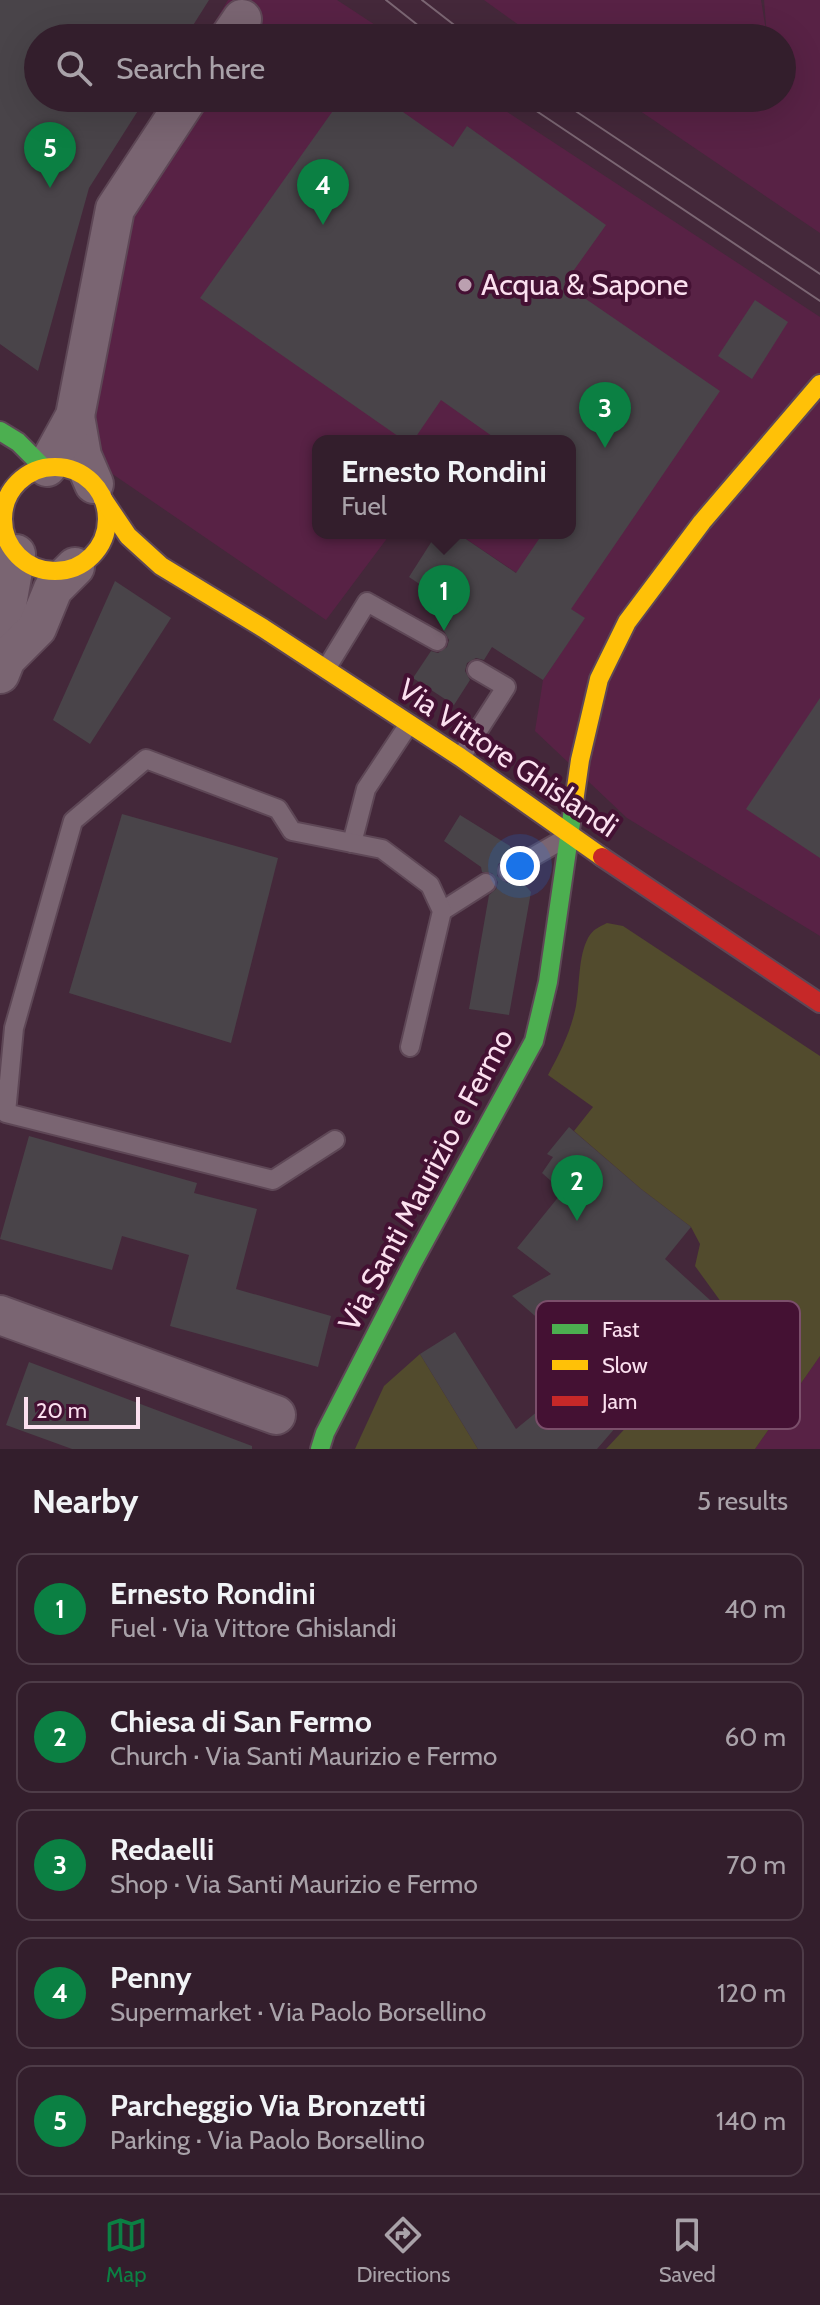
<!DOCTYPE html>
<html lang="en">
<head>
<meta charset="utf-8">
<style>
	:root { --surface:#331e2c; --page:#3b2734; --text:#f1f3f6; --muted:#a9a2a9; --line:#4e3c48; --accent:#0b8043 }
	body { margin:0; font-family:Cabin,sans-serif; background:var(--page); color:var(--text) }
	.scale { position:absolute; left:24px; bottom:20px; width:116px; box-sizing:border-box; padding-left:8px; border:4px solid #fbe0ef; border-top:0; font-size:22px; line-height:28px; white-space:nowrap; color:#fbe0ef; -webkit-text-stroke:6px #413; paint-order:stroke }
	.you { position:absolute; left:520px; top:866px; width:28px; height:28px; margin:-20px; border:6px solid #fff; border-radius:50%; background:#1a73e8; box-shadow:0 0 0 12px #1a73e833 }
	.badge { display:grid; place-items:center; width:52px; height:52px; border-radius:50%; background:var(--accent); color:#fff; font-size:26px; font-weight:700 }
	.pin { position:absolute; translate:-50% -66px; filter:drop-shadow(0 2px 4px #0008) }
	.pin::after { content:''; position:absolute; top:42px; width:28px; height:24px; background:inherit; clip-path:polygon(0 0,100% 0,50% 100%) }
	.popup { position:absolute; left:312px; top:435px; width:264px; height:104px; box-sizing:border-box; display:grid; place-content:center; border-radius:16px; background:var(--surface); filter:drop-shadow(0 2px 6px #0005); font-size:26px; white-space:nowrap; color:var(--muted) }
	.popup b { font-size:30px; color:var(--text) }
	.popup::after { content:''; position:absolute; left:50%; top:100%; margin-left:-16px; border:16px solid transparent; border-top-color:var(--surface) }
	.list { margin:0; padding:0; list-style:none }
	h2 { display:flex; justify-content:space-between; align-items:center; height:104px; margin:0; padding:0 32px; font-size:34px }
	h2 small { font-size:26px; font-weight:400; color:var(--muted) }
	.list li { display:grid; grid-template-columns:52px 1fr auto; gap:24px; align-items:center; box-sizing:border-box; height:112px; margin:0 16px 16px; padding:0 16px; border:2px solid var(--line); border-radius:16px }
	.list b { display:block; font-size:30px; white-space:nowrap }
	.list p { margin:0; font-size:26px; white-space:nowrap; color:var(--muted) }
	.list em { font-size:26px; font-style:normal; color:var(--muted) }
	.icon { flex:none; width:44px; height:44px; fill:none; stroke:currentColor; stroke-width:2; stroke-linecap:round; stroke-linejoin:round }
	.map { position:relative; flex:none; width:820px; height:1449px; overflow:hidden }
	.search { position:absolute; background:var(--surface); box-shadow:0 8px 32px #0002; left:24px; right:24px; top:24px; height:88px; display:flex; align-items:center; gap:20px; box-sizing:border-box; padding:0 28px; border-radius:44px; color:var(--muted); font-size:30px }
	.sheet { height:744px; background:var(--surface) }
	nav { display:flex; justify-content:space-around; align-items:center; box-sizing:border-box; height:112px; border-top:2px solid var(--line); background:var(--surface); font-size:22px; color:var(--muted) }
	nav a { display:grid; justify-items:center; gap:4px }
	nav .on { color:var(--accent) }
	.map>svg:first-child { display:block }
	.built { fill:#582245 }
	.green { fill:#524b2d }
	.building { fill:#494449 }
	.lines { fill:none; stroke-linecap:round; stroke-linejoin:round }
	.lane-casing { stroke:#5e4756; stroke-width:22 }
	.street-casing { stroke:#5e4756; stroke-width:42 }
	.fast-casing { stroke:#5e4756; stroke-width:22 }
	.slow-casing { stroke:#5e4756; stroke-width:22 }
	.jam-casing { stroke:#5e4756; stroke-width:22 }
	.lane { stroke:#7a6572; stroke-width:18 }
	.street { stroke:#7a6572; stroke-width:38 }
	.fast { stroke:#4caf50; stroke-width:18 }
	.slow { stroke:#ffc107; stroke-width:18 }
	.jam { stroke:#c62828; stroke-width:18 }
	.tram { stroke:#7b6673; stroke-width:2 }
	.poi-dot { fill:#bba0b0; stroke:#413; stroke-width:3 }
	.labels { text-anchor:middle; stroke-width:8; stroke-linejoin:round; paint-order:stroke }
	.poi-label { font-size:30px; fill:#fbe0ef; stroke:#413; text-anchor:start }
	.street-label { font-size:30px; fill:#fbe0ef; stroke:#413 }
	.key { fill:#413; stroke:#7b4f6b; stroke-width:2 }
	.key-label { font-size:22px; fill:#fbe0ef }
</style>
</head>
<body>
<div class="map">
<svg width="820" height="1449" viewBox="0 0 820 1449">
	<rect width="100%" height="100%" fill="#44283a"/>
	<!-- built -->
	<g class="built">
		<path d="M 228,0 L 337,0 L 395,38 L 205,38 Z"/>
		<path d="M 484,0 L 761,0 L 767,37 L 764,0 L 820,0 L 820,233 L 621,98 L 782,98 L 782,38 L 537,38 Z"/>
		<path d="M 170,98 L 486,98 L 820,317 L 820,936 L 627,818 L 535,731 L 543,680 L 584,618 L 457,533 L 570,533 L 570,441 L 318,441 L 318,533 L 391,533 L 326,620 L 51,432 L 107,203 Z"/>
		<path d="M 820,1356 L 820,1449 L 755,1449 Z"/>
	</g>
	<!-- green -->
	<g class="green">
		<path d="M 607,923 L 623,926 L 820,1056 L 820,1356 L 755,1449 L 606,1449 L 673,1377 L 724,1306 L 695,1266 L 700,1244 L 691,1227 L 641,1189 L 574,1131 L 593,1107 L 548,1075 C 560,1053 571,1031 576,1006 C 580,984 578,957 588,938 C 593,929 599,927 607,923 Z"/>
		<path d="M 420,1354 L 478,1449 L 355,1449 L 384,1386 Z"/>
	</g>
	<!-- building -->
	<g class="building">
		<path d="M 0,0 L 209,0 L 185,38 L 38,38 L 38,98 L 146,98 L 89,188 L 38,371 L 0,344 Z"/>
		<path d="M 342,98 L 383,98 L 453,147 L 467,126 L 606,225 L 564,284 L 720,391 L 571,609 L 585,618 L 543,680 L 492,647 L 484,660 L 476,658 L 467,663 L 465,671 L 470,680 L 454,705 L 413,678 L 431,651 L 438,653 L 447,647 L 449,640 L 444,631 L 451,620 L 441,612 L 448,603 L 409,577 L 437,533 L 457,533 L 516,573 L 543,533 L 570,533 L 570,441 L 499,441 L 441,400 L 413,441 L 405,441 L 200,298 Z"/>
		<path d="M 755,300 L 788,322 L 752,379 L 718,356 Z"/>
		<path d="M 115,581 L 171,618 L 90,744 L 53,720 Z"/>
		<path d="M 820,698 L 820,858 L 746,809 Z"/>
		<path d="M 122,814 L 278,858 L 231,1043 L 69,993 Z"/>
		<path d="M 460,815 L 510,846 L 511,856 L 498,864 L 497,876 L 507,883 L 519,878 L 531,892 L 509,1015 L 469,1009 L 489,895 L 496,889 L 498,882 L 492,873 L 482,872 L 481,867 L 444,841 Z"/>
		<path d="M 569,1127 L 641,1189 L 691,1227 L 665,1259 L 710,1300 L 662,1364 L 666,1369 L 597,1449 L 478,1449 L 420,1354 L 455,1332 L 516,1429 L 593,1366 L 512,1296 L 551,1274 L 517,1248 L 560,1195 L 555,1190 L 558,1187 L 542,1173 L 553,1157 L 547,1154 Z"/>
		<path d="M 29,1136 L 197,1183 L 194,1193 L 257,1209 L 236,1289 L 331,1316 L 318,1367 L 170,1326 L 189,1255 L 122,1236 L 112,1270 L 0,1239 Z"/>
		<path d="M 29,1362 L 252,1446 L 252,1449 L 72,1449 L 6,1425 Z"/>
	</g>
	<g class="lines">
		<!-- lane casing -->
		<g class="lane-casing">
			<g id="lane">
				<path d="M 326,669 L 367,602 L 437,641"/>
				<path d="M 461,757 L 506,687 L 477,670"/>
				<path d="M 352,843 L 366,789 L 409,724"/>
				<path d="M 508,871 L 564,839"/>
				<path d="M 442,911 L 486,883"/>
				<path d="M 335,1140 L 273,1180 L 6,1113 L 14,1028 L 73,821 L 146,759 L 278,809 L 292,831 L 382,849 L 430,885 L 442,911 L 410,1047"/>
			</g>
		</g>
		<!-- street casing -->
		<g class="street-casing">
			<g id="street">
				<path d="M 229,38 L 242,19"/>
				<path d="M 75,416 L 82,456 L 94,484"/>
				<path d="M 47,467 L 75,416 L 115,209 L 188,98"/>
				<path d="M 6,659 L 5,616 L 16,554"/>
				<path d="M 0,674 L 6,659 L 37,628 L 53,589 L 75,567"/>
				<path d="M 0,1315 L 276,1415"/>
			</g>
		</g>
		<!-- fast casing -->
		<g class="fast-casing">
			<g id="fast">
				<path d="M 0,431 L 18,442 L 44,468"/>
				<path d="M 320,1449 L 325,1433 L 412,1264 L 534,1041 L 548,982 L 574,802"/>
			</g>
		</g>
		<!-- slow casing -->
		<g class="slow-casing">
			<g id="slow">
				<circle cx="55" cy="519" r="52"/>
				<path d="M 103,499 L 128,536 L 161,566 L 263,628 L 460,757 L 602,857"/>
				<path d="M 574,802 L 580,760 L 599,679 L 627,622 L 702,522 L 820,384"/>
			</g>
		</g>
		<!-- jam casing -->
		<g class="jam-casing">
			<path id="jam" d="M 602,857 L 820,1003"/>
		</g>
		<!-- lane -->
		<use href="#lane" class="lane"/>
		<!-- street -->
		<use href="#street" class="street"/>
		<!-- fast -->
		<use href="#fast" class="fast"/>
		<!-- slow -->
		<use href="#slow" class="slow"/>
		<!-- jam -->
		<use href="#jam" class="jam"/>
		<!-- tram -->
		<g class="tram">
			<path d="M 386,0 L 434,38"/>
			<path d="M 422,0 L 471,38"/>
			<path d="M 517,98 L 820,301"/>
			<path d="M 556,98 L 820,274"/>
		</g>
	</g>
	<!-- markers -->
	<circle class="poi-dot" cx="465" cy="285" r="8"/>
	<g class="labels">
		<!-- poi labels -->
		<g class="poi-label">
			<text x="481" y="295">Acqua &amp; Sapone</text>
		</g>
		<!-- street labels -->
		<g class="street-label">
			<text transform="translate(508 758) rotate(34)" y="10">Via Vittore Ghislandi</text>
			<text transform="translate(426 1180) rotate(-62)" y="10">Via Santi Maurizio e Fermo</text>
		</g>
	</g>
	<!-- legend -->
	<rect x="536" y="1301" width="264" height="128" rx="12" class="key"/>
	<rect x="552" y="1324" width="36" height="10" fill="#4caf50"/>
	<rect x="552" y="1360" width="36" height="10" fill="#ffc107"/>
	<rect x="552" y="1396" width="36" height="10" fill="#c62828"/>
	<g class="key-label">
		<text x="602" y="1337">Fast</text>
		<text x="602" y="1373">Slow</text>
		<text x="602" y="1409">Jam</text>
	</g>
</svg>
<div class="scale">20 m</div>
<div class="you"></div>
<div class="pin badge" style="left:444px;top:631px">1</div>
<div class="popup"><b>Ernesto Rondini</b>Fuel</div>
<div class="pin badge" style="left:577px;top:1221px">2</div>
<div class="pin badge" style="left:605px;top:448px">3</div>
<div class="pin badge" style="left:323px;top:225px">4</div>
<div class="pin badge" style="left:50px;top:188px">5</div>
<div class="search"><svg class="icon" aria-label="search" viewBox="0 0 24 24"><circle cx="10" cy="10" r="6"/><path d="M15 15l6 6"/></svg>Search here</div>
</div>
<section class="sheet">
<h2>Nearby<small>5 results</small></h2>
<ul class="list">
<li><span class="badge">1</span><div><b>Ernesto Rondini</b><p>Fuel · Via Vittore Ghislandi</p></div><em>40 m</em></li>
<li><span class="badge">2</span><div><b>Chiesa di San Fermo</b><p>Church · Via Santi Maurizio e Fermo</p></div><em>60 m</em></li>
<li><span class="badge">3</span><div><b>Redaelli</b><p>Shop · Via Santi Maurizio e Fermo</p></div><em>70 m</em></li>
<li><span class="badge">4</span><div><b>Penny</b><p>Supermarket · Via Paolo Borsellino</p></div><em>120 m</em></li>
<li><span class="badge">5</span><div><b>Parcheggio Via Bronzetti</b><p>Parking · Via Paolo Borsellino</p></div><em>140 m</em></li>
</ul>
</section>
<nav>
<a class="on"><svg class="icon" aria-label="map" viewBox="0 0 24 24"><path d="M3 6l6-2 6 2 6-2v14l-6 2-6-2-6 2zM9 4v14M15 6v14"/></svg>Map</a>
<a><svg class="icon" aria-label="directions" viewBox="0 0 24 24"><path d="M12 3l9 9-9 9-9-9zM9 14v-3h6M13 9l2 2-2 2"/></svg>Directions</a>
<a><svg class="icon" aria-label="saved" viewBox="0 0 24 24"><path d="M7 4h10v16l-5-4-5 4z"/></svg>Saved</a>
</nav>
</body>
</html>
